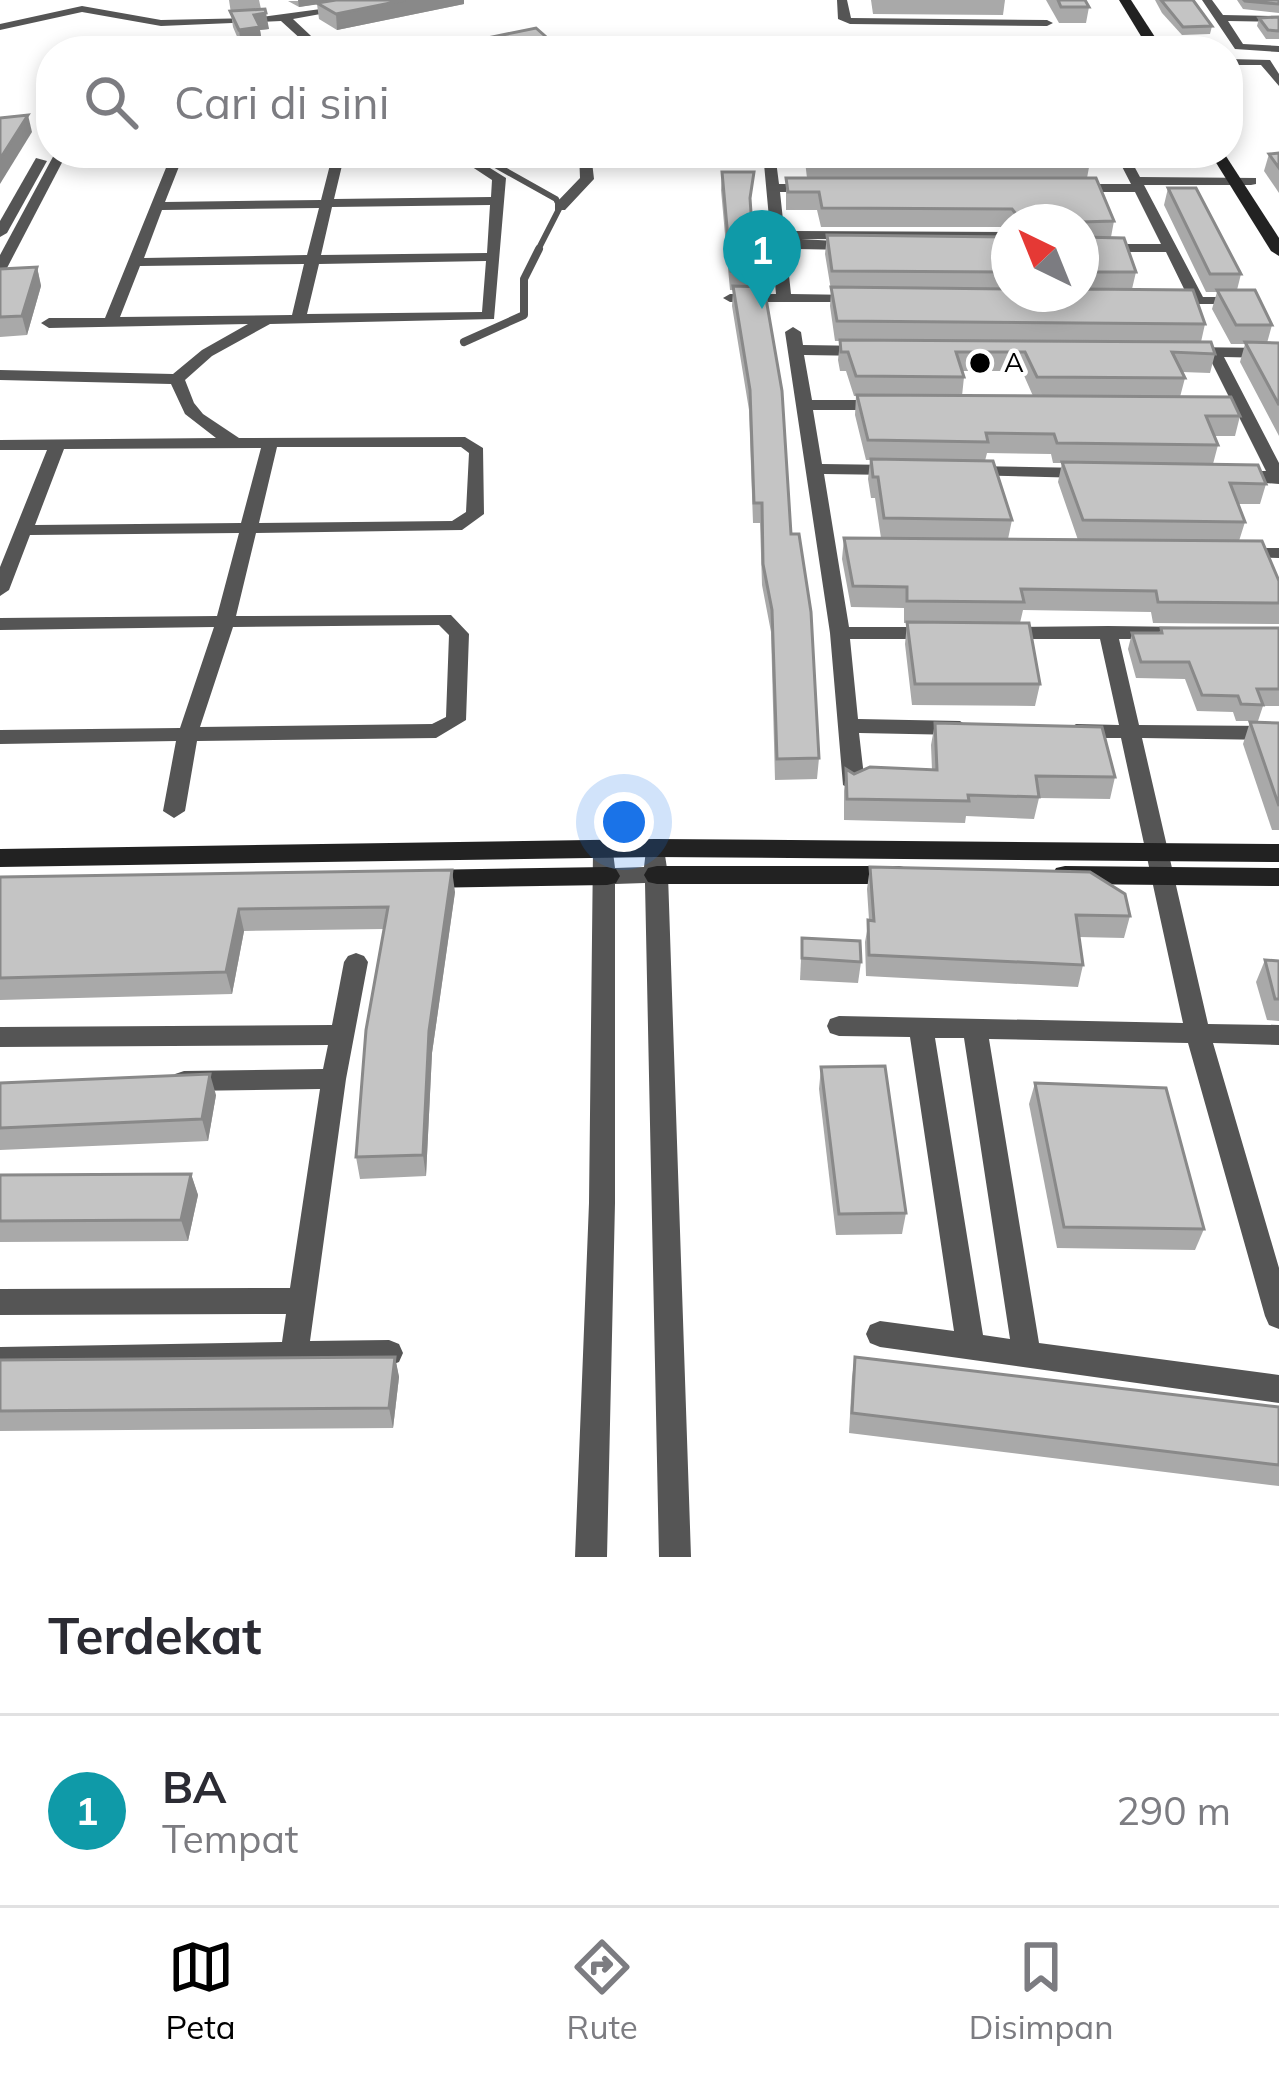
<!DOCTYPE html>
<html lang="id">
<head>
<meta charset="utf-8">
<style>
	:root { --surface:#fff; --page:#f2f2f3; --text:#2b2b33; --muted:#7c7c81; --line:#e1e1e2; --accent:#000 }
	body { margin:0; font-family:Mulish,sans-serif; background:var(--page); color:var(--text) }
	.compass { position:absolute; left:991px; top:204px; width:108px; height:108px; border-radius:50%; background:var(--surface); box-shadow:0 6px 18px #0003; rotate:317deg }
	.you { position:absolute; left:624px; top:822px; width:42px; height:42px; margin:-30px; border:9px solid #fff; border-radius:50%; background:#1a73e8; box-shadow:0 0 0 18px #1a73e833 }
	.badge { display:grid; place-items:center; width:78px; height:78px; border-radius:50%; background:var(--accent); color:#fff; font-size:39px; font-weight:700 }
	.pin { position:absolute; translate:-50% -99px; filter:drop-shadow(0 3px 6px #0008) }
	.pin::after { content:''; position:absolute; top:63px; width:42px; height:36px; background:inherit; clip-path:polygon(0 0,100% 0,50% 100%) }
	.list { margin:0; padding:0; list-style:none }
	h2 { display:flex; justify-content:space-between; align-items:center; height:156px; margin:0; padding:0 48px; font-size:51px }
	h2 small { font-size:39px; font-weight:400; color:var(--muted) }
	.list li { display:grid; grid-template-columns:78px 1fr auto; gap:36px; align-items:center; box-sizing:border-box; height:192px; padding:0 48px; border-top:3px solid var(--line) }
	.list b { display:block; font-size:45px; white-space:nowrap }
	.list p { margin:0; font-size:39px; white-space:nowrap; color:var(--muted) }
	.list em { font-size:39px; font-style:normal; color:var(--muted) }
	.icon { flex:none; width:66px; height:66px; fill:none; stroke:currentColor; stroke-width:2; stroke-linecap:round; stroke-linejoin:round }
	.map { position:relative; flex:none; width:1279px; height:1557px; overflow:hidden }
	.search { position:absolute; background:var(--surface); box-shadow:0 6px 18px #0003; left:36px; right:36px; top:36px; height:132px; display:flex; align-items:center; gap:30px; box-sizing:border-box; padding:0 42px; border-radius:48px; color:var(--muted); font-size:45px }
	.sheet { height:348px; background:var(--surface) }
	nav { display:flex; justify-content:space-around; align-items:center; box-sizing:border-box; height:168px; border-top:3px solid var(--line); background:var(--surface); font-size:33px; color:var(--muted) }
	nav a { display:grid; justify-items:center; gap:6px }
	nav .on { color:var(--accent) }
	.map>svg:first-child { display:block }
	.lines { fill:none; stroke-linecap:round; stroke-linejoin:round }
	.lane-far1 { stroke:#555; stroke-width:6 }
	.lane { stroke:#555; stroke-width:8 }
	.street { fill:#555; fill-rule:evenodd }
	.secondary { fill:#222; fill-rule:evenodd }
	.wall { fill:#a9a9a9; fill-rule:evenodd }
	.shaded-wall { fill:#898989 }
	.building { fill:#c4c4c4; stroke:#898989; stroke-width:3 }
	.poi-dot { fill:#000; stroke:#fff; stroke-width:4.5 }
	.labels { text-anchor:middle; stroke-width:9; stroke-linejoin:round; paint-order:stroke }
	.far-poi-label { font-size:27px; fill:#000; stroke:#fff; text-anchor:start }
</style>
</head>
<body>
<div class="map">
<svg width="1279" height="1557" viewBox="0 0 1279 1557">
	<rect width="100%" height="100%" fill="#fff"/>
	<g class="lines">
		<!-- lane-far1 -->
		<path class="lane-far1" d="M 474,153 L 556,199 L 560,207 L 537,252"/>
		<!-- lane -->
		<path class="lane" d="M 464,342 L 524,315 L 524,279 L 539,249"/>
		<!-- street -->
		<g class="street">
			<path d="M 837,0 L 847,0 L 851,18 L 1047,20 L 1053,23 L 1047,26 L 850,24 L 838,19 Z"/>
			<path d="M 1202,0 L 1212,0 L 1223,15 L 1279,16 L 1279,22 L 1228,21 L 1243,44 L 1279,46 L 1279,52 L 1235,49 Z"/>
			<path d="M 82,6 L 161,20 L 254,18 L 343,6 L 348,9 L 293,19 L 327,51 L 314,51 L 281,21 L 161,26 L 82,12 L 0,30 L 0,24 Z"/>
			<path d="M 1228,59 L 1270,60 L 1279,74 L 1279,86 L 1261,65 L 1228,65 Z"/>
			<path d="M 55,153 L 67,153 L 7,268 L 0,272 L 0,255 Z"/>
			<path d="M 172,153 L 284,153 L 278,157 L 182,159 L 165,202 L 321,200 L 333,153 L 345,153 L 334,199 L 491,197 L 492,180 L 451,153 L 466,153 L 506,178 L 494,319 L 270,324 L 212,356 L 185,380 L 194,403 L 203,414 L 239,438 L 465,437 L 483,448 L 484,514 L 462,530 L 256,533 L 236,616 L 451,615 L 469,634 L 466,720 L 436,738 L 197,741 L 185,811 L 174,818 L 163,811 L 176,741 L 0,744 L 0,730 L 180,728 L 214,627 L 0,630 L 0,618 L 217,616 L 239,533 L 30,535 L 9,590 L 0,596 L 0,567 L 47,450 L 0,450 L 0,440 L 216,438 L 185,414 L 171,384 L 0,380 L 0,370 L 173,374 L 202,350 L 248,324 L 49,328 L 41,323 L 49,318 L 105,318 ZM 490,205 L 487,253 L 321,255 L 332,207 ZM 319,208 L 307,255 L 144,258 L 162,210 ZM 486,261 L 482,312 L 307,314 L 319,264 ZM 304,264 L 292,315 L 120,317 L 140,266 ZM 277,447 L 461,447 L 469,453 L 466,512 L 452,521 L 259,523 ZM 261,448 L 241,523 L 35,525 L 64,449 ZM 439,625 L 449,635 L 446,717 L 432,724 L 200,727 L 233,627 Z"/>
			<path d="M 579,153 L 591,153 L 594,179 L 565,210 L 555,210 L 555,204 L 580,178 Z"/>
			<path d="M 763,153 L 775,153 L 779,184 L 809,184 L 816,188 L 809,192 L 780,192 L 791,294 L 855,295 L 862,299 L 860,302 L 730,302 L 723,298 L 730,294 L 776,294 Z"/>
			<path d="M 1115,153 L 1127,153 L 1140,177 L 1256,178 L 1256,184 L 1251,185 L 1144,185 L 1203,297 L 1239,297 L 1246,301 L 1244,304 L 1163,304 L 1163,298 L 1188,297 L 1166,252 L 1081,252 L 1081,244 L 1161,244 L 1135,192 L 1075,192 L 1068,188 L 1075,184 L 1131,184 Z"/>
			<path d="M 36,158 L 47,161 L 7,233 L 0,237 L 0,221 Z"/>
			<path d="M 796,231 L 1009,232 L 1009,240 L 801,239 L 852,242 L 859,246 L 852,250 L 796,249 L 786,241 L 791,232 Z"/>
			<path d="M 793,327 L 801,332 L 803,345 L 867,346 L 875,351 L 867,356 L 804,355 L 812,400 L 883,400 L 891,405 L 883,410 L 813,410 L 822,464 L 893,465 L 901,470 L 893,475 L 824,474 L 849,627 L 930,627 L 940,633 L 930,639 L 850,639 L 858,719 L 960,721 L 970,728 L 960,735 L 859,733 L 865,785 L 854,792 L 843,785 L 830,633 L 785,332 Z"/>
			<path d="M 1187,347 L 1269,348 L 1277,353 L 1269,358 L 1224,357 L 1279,463 L 1279,484 L 1236,481 L 1227,476 L 1236,471 L 1266,471 L 1209,357 L 1182,355 L 1179,352 Z"/>
			<path d="M 972,466 L 1085,468 L 1094,473 L 1085,478 L 966,475 L 964,471 Z"/>
			<path d="M 1240,548 L 1279,548 L 1279,558 L 1234,557 L 1231,553 Z"/>
			<path d="M 1108,626 L 1188,627 L 1198,633 L 1188,639 L 1119,639 L 1139,725 L 1279,726 L 1279,740 L 1142,738 L 1208,1024 L 1279,1025 L 1279,1045 L 1213,1043 L 1279,1268 L 1279,1329 L 1269,1325 L 1265,1316 L 1188,1043 L 989,1039 L 1039,1343 L 1279,1375 L 1279,1403 L 880,1347 L 870,1343 L 866,1334 L 870,1325 L 880,1321 L 954,1331 L 910,1037 L 839,1036 L 830,1033 L 827,1026 L 830,1019 L 839,1016 L 1183,1023 L 1121,738 L 1076,738 L 1066,731 L 1076,724 L 1119,725 L 1100,639 L 1004,639 L 994,633 L 1004,627 ZM 935,1038 L 964,1038 L 1010,1339 L 983,1335 Z"/>
			<path d="M 655,840 L 663,842 L 668,875 L 691,1557 L 659,1557 L 645,883 L 615,884 L 615,1203 L 607,1557 L 575,1557 L 589,1203 L 593,850 L 596,844 L 612,844 L 615,868 L 644,867 L 647,842 Z"/>
			<path d="M 356,953 L 364,956 L 368,962 L 346,1079 L 310,1341 L 389,1340 L 399,1344 L 403,1353 L 399,1362 L 389,1366 L 0,1373 L 0,1347 L 282,1342 L 286,1314 L 0,1315 L 0,1289 L 290,1288 L 320,1089 L 184,1091 L 175,1088 L 172,1081 L 175,1074 L 184,1071 L 323,1069 L 328,1045 L 0,1047 L 0,1027 L 332,1025 L 344,962 L 348,956 Z"/>
		</g>
		<!-- secondary -->
		<g class="secondary">
			<path d="M 1119,0 L 1131,0 L 1164,51 L 1150,51 Z"/>
			<path d="M 1210,153 L 1224,153 L 1279,238 L 1279,256 L 1271,251 Z"/>
			<path d="M 655,839 L 1279,844 L 1279,862 L 655,857 L 0,867 L 0,849 Z"/>
			<path d="M 657,866 L 899,866 L 908,868 L 912,875 L 908,882 L 899,884 L 657,884 L 648,882 L 644,875 L 648,868 Z"/>
			<path d="M 1065,866 L 1279,868 L 1279,886 L 1065,884 L 1056,882 L 1052,875 L 1056,868 Z"/>
			<path d="M 607,867 L 616,869 L 620,876 L 616,883 L 607,885 L 423,888 L 414,886 L 410,879 L 414,872 L 423,870 Z"/>
		</g>
	</g>
	<!-- wall -->
	<g class="wall">
		<path d="M 229,0 L 259,0 L 261,9 L 269,29 L 260,30 L 262,43 L 241,46 L 233,27 Z"/>
		<path d="M 464,0 L 464,4 L 337,30 L 319,19 L 317,4 L 299,7 L 288,1 Z"/>
		<path d="M 871,0 L 1005,0 L 1003,15 L 873,14 Z"/>
		<path d="M 1046,0 L 1085,0 L 1089,7 L 1086,23 L 1059,23 Z"/>
		<path d="M 1155,0 L 1193,0 L 1212,26 L 1210,34 L 1182,35 L 1162,13 Z"/>
		<path d="M 1237,0 L 1279,0 L 1279,13 L 1243,9 Z"/>
		<path d="M 1279,17 L 1279,39 L 1266,39 L 1257,26 L 1259,18 Z"/>
		<path d="M 804,153 L 1086,153 L 1090,162 L 1087,178 L 1114,221 L 1111,237 L 1136,272 L 1132,289 L 1205,324 L 1201,342 L 1215,354 L 1210,373 L 1182,372 L 1185,378 L 1180,397 L 1240,416 L 1235,436 L 1214,436 L 1218,445 L 1213,464 L 1266,484 L 1260,504 L 1238,504 L 1245,522 L 1239,541 L 1279,581 L 1279,624 L 1153,623 L 1151,612 L 1023,610 L 1020,623 L 1040,684 L 1035,706 L 912,705 L 905,644 L 907,623 L 904,623 L 904,608 L 851,607 L 842,559 L 844,538 L 881,538 L 875,498 L 871,498 L 868,479 L 870,460 L 866,460 L 855,415 L 856,396 L 854,396 L 846,371 L 840,371 L 838,360 L 840,341 L 835,341 L 830,306 L 831,290 L 825,254 L 827,235 L 1009,237 L 1009,294 L 1081,294 L 1081,222 L 1009,222 L 1009,227 L 821,227 L 817,210 L 786,210 L 786,178 L 807,178 ZM 963,371 L 1022,371 L 1033,396 L 962,396 L 964,377 ZM 987,453 L 1051,454 L 1053,463 L 1062,463 L 1058,482 L 1078,540 L 1008,539 L 1012,520 L 985,461 Z"/>
		<path d="M 1279,153 L 1279,193 L 1264,171 L 1269,154 Z"/>
		<path d="M 722,172 L 754,172 L 750,207 L 755,271 L 755,287 L 791,534 L 819,758 L 817,779 L 775,780 L 771,632 L 762,585 L 760,523 L 753,523 L 749,410 L 732,306 L 733,290 L 730,290 L 721,190 Z"/>
		<path d="M 1168,188 L 1241,274 L 1237,290 L 1272,325 L 1267,343 L 1279,344 L 1279,436 L 1240,362 L 1245,344 L 1231,344 L 1212,309 L 1217,292 L 1206,292 L 1164,205 Z"/>
		<path d="M 37,267 L 41,286 L 27,335 L 0,337 L 0,269 Z"/>
		<path d="M 1161,628 L 1279,628 L 1279,706 L 1263,706 L 1258,721 L 1236,721 L 1233,712 L 1197,711 L 1185,679 L 1136,678 L 1128,649 L 1132,633 L 1159,633 Z"/>
		<path d="M 1250,722 L 1279,723 L 1279,830 L 1272,830 L 1243,744 Z"/>
		<path d="M 935,723 L 1115,777 L 1110,799 L 1039,798 L 1034,819 L 966,816 L 965,823 L 844,820 L 844,791 L 846,769 L 854,774 L 932,770 L 931,745 Z"/>
		<path d="M 870,867 L 1130,916 L 1124,938 L 1079,937 L 1083,965 L 1078,987 L 866,976 L 865,942 L 869,920 L 867,889 Z"/>
		<path d="M 0,877 L 455,892 L 432,1053 L 426,1176 L 360,1179 L 356,1157 L 384,929 L 244,931 L 232,994 L 0,1000 Z"/>
		<path d="M 802,938 L 861,962 L 858,983 L 800,980 Z"/>
		<path d="M 1265,960 L 1279,961 L 1279,1021 L 1267,1020 L 1256,982 Z"/>
		<path d="M 821,1067 L 906,1213 L 902,1234 L 836,1235 L 819,1089 Z"/>
		<path d="M 0,1083 L 216,1095 L 208,1141 L 0,1150 Z"/>
		<path d="M 1035,1083 L 1204,1229 L 1195,1250 L 1057,1248 L 1029,1104 Z"/>
		<path d="M 191,1174 L 198,1195 L 188,1241 L 0,1242 L 0,1175 Z"/>
		<path d="M 395,1357 L 399,1377 L 393,1428 L 0,1431 L 0,1360 Z"/>
		<path d="M 855,1357 L 1279,1407 L 1279,1486 L 849,1433 L 852,1377 Z"/>
	</g>
	<!-- shaded-wall -->
	<g class="shaded-wall">
		<path d="M 298,0 L 348,0 L 299,7 Z"/>
		<path d="M 405,0 L 464,0 L 464,4 L 337,30 L 336,14 Z"/>
		<path d="M 266,13 L 269,29 L 260,30 L 262,43 L 241,46 L 239,30 L 254,15 Z"/>
		<path d="M 28,115 L 32,132 L 0,184 L 0,159 Z"/>
		<path d="M 37,267 L 41,286 L 27,335 L 22,316 Z"/>
		<path d="M 452,870 L 455,892 L 432,1053 L 426,1176 L 423,1155 L 429,1031 Z"/>
		<path d="M 239,909 L 244,931 L 232,994 L 226,972 Z"/>
		<path d="M 210,1074 L 216,1095 L 208,1141 L 202,1119 Z"/>
		<path d="M 191,1174 L 198,1195 L 188,1241 L 181,1220 Z"/>
		<path d="M 395,1357 L 399,1377 L 393,1428 L 389,1408 Z"/>
	</g>
	<!-- building -->
	<g class="building">
		<path d="M 336,0 L 405,0 L 336,14 L 317,3 Z"/>
		<path d="M 1058,0 L 1085,0 L 1089,7 L 1061,7 Z"/>
		<path d="M 1161,0 L 1193,0 L 1212,26 L 1183,27 Z"/>
		<path d="M 1244,0 L 1279,0 L 1279,4 L 1245,1 Z"/>
		<path d="M 265,9 L 266,13 L 254,15 L 260,27 L 239,30 L 230,11 Z"/>
		<path d="M 1279,17 L 1279,31 L 1268,30 L 1259,18 Z"/>
		<path d="M 536,28 L 562,51 L 425,51 Z"/>
		<path d="M 375,44 L 381,51 L 354,51 L 351,47 Z"/>
		<path d="M 28,115 L 0,159 L 0,118 Z"/>
		<path d="M 807,153 L 1086,153 L 1090,162 L 808,162 Z"/>
		<path d="M 1279,153 L 1279,168 L 1269,154 Z"/>
		<path d="M 722,172 L 754,172 L 750,198 L 755,271 L 731,271 Z"/>
		<path d="M 786,178 L 1096,178 L 1114,221 L 1081,222 L 1081,237 L 1124,238 L 1136,272 L 1081,272 L 1081,222 L 1015,222 L 1016,214 L 1012,209 L 822,208 L 819,192 L 788,192 Z"/>
		<path d="M 1168,188 L 1196,188 L 1241,274 L 1210,274 Z"/>
		<path d="M 827,235 L 1009,237 L 1009,272 L 832,271 Z"/>
		<path d="M 37,267 L 22,316 L 0,317 L 0,269 Z"/>
		<path d="M 733,286 L 764,287 L 782,391 L 791,534 L 799,534 L 811,612 L 819,758 L 777,759 L 772,610 L 763,564 L 762,503 L 754,503 L 750,390 Z"/>
		<path d="M 831,287 L 1009,289 L 1009,294 L 1081,294 L 1081,289 L 1193,290 L 1205,324 L 837,321 Z"/>
		<path d="M 1217,290 L 1255,290 L 1272,325 L 1236,325 Z"/>
		<path d="M 840,340 L 1211,342 L 1215,354 L 1172,352 L 1185,378 L 1037,377 L 1025,352 L 956,352 L 964,377 L 856,376 L 848,352 L 841,352 Z"/>
		<path d="M 1245,342 L 1279,343 L 1279,405 Z"/>
		<path d="M 857,395 L 1231,397 L 1240,416 L 1206,416 L 1218,445 L 1057,443 L 1054,434 L 986,433 L 988,442 L 868,440 Z"/>
		<path d="M 871,459 L 993,461 L 1012,520 L 884,518 L 878,477 L 873,477 Z"/>
		<path d="M 1062,462 L 1258,465 L 1266,484 L 1230,483 L 1245,522 L 1083,520 Z"/>
		<path d="M 844,538 L 1262,541 L 1279,581 L 1279,603 L 1158,602 L 1156,591 L 1021,589 L 1024,602 L 907,601 L 907,587 L 853,586 Z"/>
		<path d="M 907,622 L 1029,623 L 1040,684 L 915,684 Z"/>
		<path d="M 1161,628 L 1279,628 L 1279,689 L 1257,689 L 1263,705 L 1241,704 L 1238,696 L 1202,695 L 1189,662 L 1141,662 L 1132,633 L 1162,633 Z"/>
		<path d="M 1250,722 L 1279,723 L 1279,806 Z"/>
		<path d="M 935,723 L 1102,727 L 1115,777 L 1036,776 L 1039,797 L 968,795 L 969,801 L 847,799 L 846,769 L 854,774 L 870,767 L 937,770 Z"/>
		<path d="M 870,867 L 1090,872 L 1125,894 L 1130,916 L 1076,915 L 1083,965 L 869,955 L 868,920 L 874,921 Z"/>
		<path d="M 452,870 L 429,1031 L 423,1155 L 356,1157 L 366,1030 L 388,907 L 239,909 L 226,972 L 0,978 L 0,877 Z"/>
		<path d="M 802,938 L 860,941 L 861,962 L 802,958 Z"/>
		<path d="M 1265,960 L 1279,961 L 1279,999 L 1275,999 Z"/>
		<path d="M 885,1066 L 906,1213 L 839,1214 L 821,1067 Z"/>
		<path d="M 210,1074 L 202,1119 L 0,1128 L 0,1083 Z"/>
		<path d="M 1035,1083 L 1166,1088 L 1204,1229 L 1064,1227 Z"/>
		<path d="M 191,1174 L 181,1220 L 0,1221 L 0,1175 Z"/>
		<path d="M 395,1357 L 389,1408 L 0,1411 L 0,1360 Z"/>
		<path d="M 855,1357 L 1279,1407 L 1279,1465 L 852,1413 Z"/>
	</g>
	<!-- markers -->
	<circle class="poi-dot" cx="980" cy="363" r="12"/>
	<g class="labels">
		<!-- far-poi labels -->
		<g class="far-poi-label">
			<text x="1004" y="372">A</text>
		</g>
	</g>
</svg>
<svg class="compass" viewBox="-18 -18 36 36"><path d="M0-13l5 13h-10z" fill="#e53935"/><path d="M0 13l5-13h-10z" fill="#7c7c81"/></svg>
<div class="you"></div>
<div class="pin badge" style="left:762px;top:309px;background:#0f9aa8">1</div>
<div class="search"><svg class="icon" aria-label="search" viewBox="0 0 24 24"><circle cx="10" cy="10" r="6"/><path d="M15 15l6 6"/></svg>Cari di sini</div>
</div>
<section class="sheet">
<h2>Terdekat<small></small></h2>
<ul class="list">
<li><span class="badge" style="background:#0f9aa8">1</span><div><b>BA</b><p>Tempat</p></div><em>290 m</em></li>
</ul>
</section>
<nav>
<a class="on"><svg class="icon" aria-label="map" viewBox="0 0 24 24"><path d="M3 6l6-2 6 2 6-2v14l-6 2-6-2-6 2zM9 4v14M15 6v14"/></svg>Peta</a>
<a><svg class="icon" aria-label="directions" viewBox="0 0 24 24"><path d="M12 3l9 9-9 9-9-9zM9 14v-3h6M13 9l2 2-2 2"/></svg>Rute</a>
<a><svg class="icon" aria-label="saved" viewBox="0 0 24 24"><path d="M7 4h10v16l-5-4-5 4z"/></svg>Disimpan</a>
</nav>
</body>
</html>
